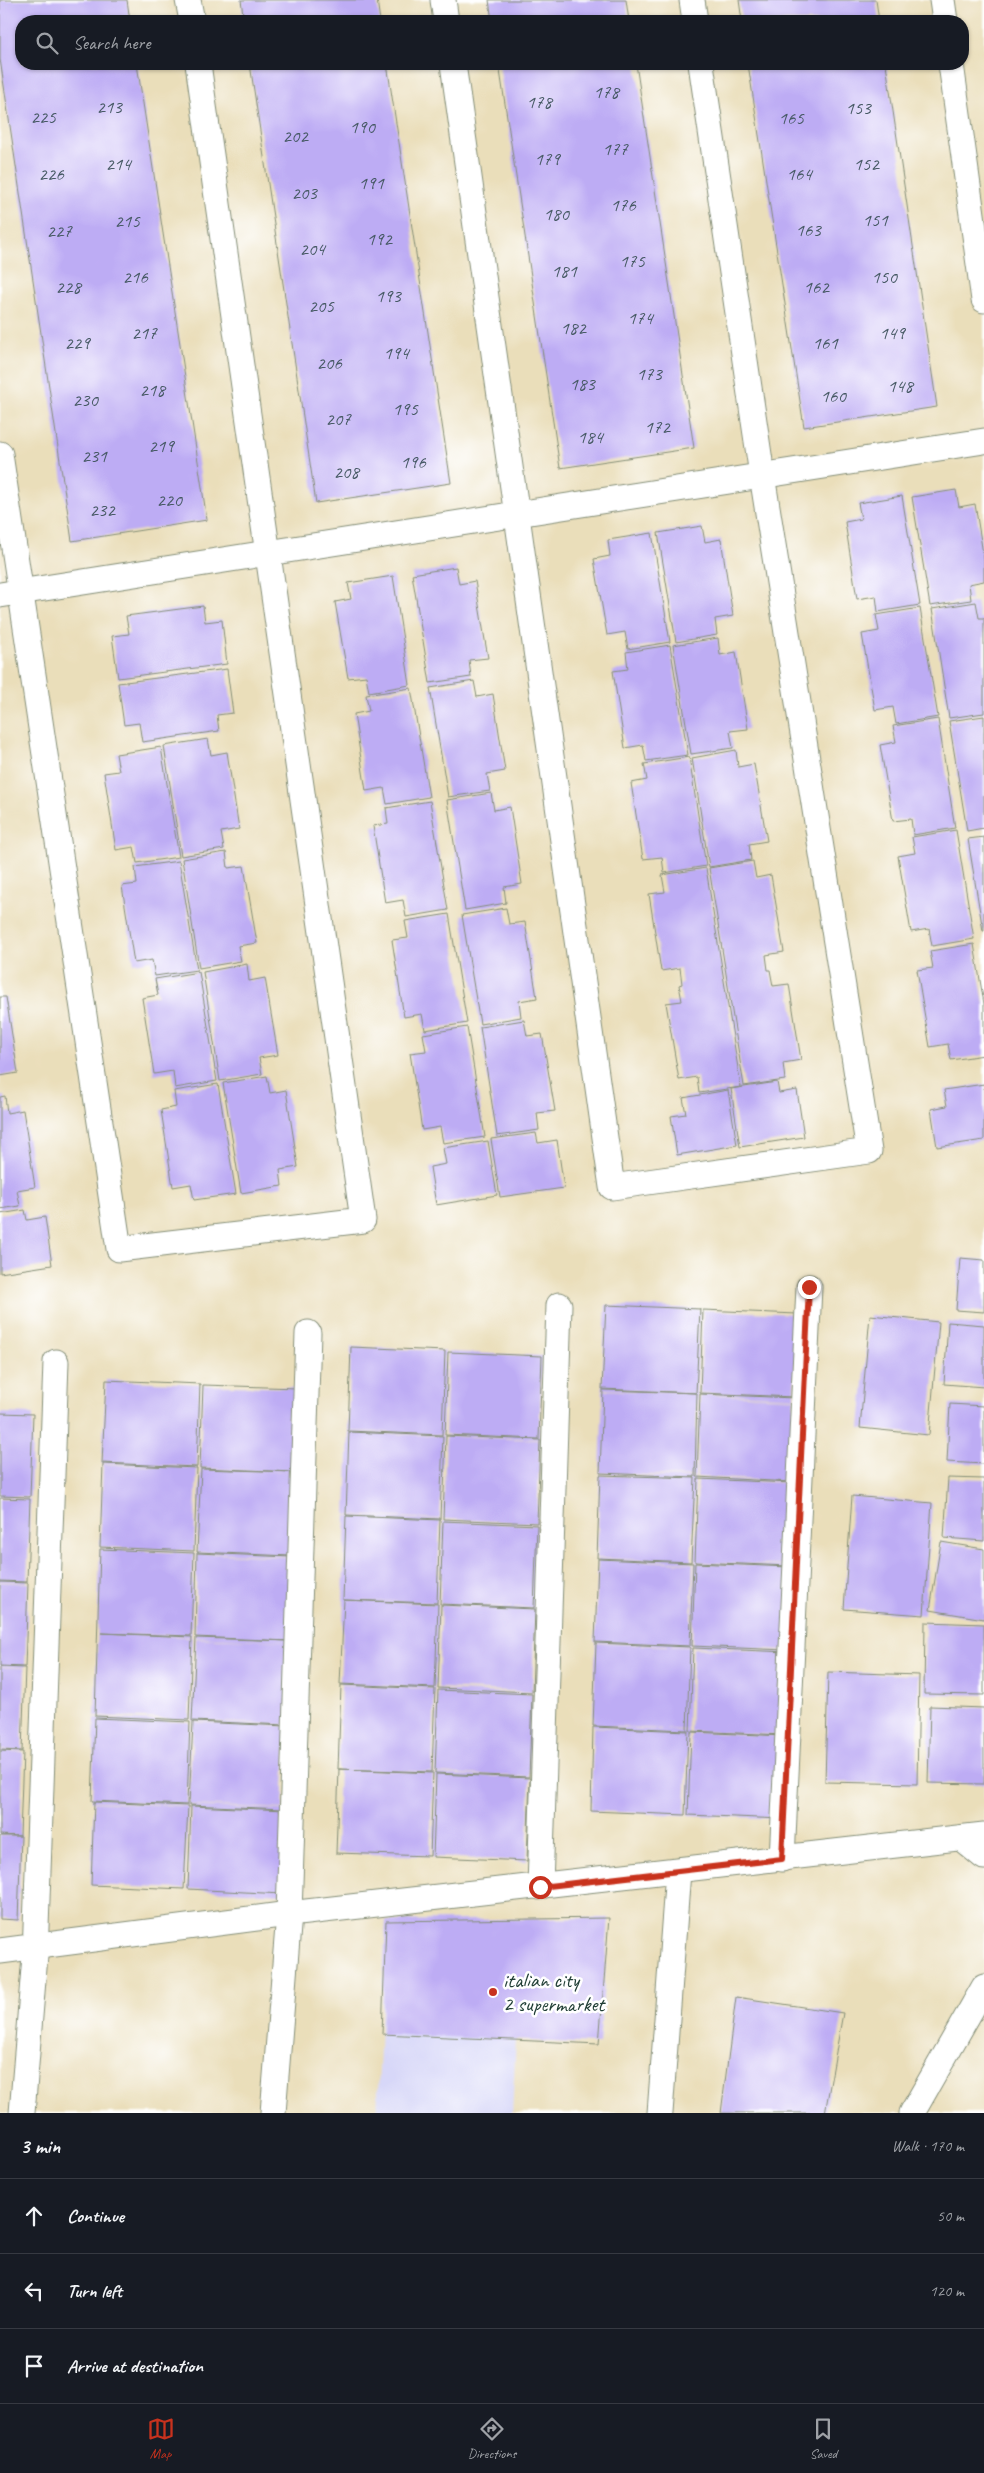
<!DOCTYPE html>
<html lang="en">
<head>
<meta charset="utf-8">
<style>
	:root { --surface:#171b24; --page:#242831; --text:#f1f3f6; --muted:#9ea1a6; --line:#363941; --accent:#c8321e }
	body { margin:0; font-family:Caveat,sans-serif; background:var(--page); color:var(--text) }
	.stop { position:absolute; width:15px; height:15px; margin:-11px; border:4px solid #c8321e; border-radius:50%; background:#fff }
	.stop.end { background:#c8321e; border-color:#fff; box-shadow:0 1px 5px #0008 }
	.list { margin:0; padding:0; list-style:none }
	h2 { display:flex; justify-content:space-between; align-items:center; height:65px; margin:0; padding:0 20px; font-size:21px }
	h2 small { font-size:16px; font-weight:400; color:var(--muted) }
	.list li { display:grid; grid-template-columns:32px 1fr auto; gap:15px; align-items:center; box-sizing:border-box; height:75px; padding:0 20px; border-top:1px solid var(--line) }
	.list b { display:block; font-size:19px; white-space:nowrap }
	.list em { font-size:16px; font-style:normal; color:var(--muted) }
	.icon { flex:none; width:28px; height:28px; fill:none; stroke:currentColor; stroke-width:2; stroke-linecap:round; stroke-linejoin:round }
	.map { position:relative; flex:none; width:984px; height:2113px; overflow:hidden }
	.search { position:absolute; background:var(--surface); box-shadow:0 1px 4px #0004; left:15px; right:15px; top:15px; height:55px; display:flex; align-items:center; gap:12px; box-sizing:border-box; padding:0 18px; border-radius:20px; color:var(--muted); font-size:19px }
	.sheet { height:290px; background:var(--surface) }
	nav { display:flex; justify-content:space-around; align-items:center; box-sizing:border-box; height:70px; border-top:1px solid var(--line); background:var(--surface); font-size:14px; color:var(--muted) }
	nav a { display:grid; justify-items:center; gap:2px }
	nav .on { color:var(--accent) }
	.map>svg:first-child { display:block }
	.built { fill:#d7d7f8 }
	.building { fill:#bdacf4 }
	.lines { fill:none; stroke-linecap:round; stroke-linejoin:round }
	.minor-casing { stroke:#848e77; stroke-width:27 }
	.minor { stroke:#fff; stroke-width:25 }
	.route { stroke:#c8321e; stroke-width:6 }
	.poi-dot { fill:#c8321e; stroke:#fff; stroke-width:2 }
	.labels { text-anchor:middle; stroke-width:5; stroke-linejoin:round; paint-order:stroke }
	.number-label { font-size:19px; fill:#465964 }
	.poi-label { font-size:21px; fill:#1f3d34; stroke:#fff; text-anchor:start }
</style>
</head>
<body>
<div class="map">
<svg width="984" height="2113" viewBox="0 0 984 2113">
	<rect width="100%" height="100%" fill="#fff"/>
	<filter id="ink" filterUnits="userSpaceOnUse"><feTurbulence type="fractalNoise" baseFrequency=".02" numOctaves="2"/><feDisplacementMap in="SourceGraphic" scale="10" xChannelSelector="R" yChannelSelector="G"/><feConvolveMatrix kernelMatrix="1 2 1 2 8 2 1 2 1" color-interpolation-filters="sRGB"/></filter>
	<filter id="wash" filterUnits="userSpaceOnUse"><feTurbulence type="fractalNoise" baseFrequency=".0096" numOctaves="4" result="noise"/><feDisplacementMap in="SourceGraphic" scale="20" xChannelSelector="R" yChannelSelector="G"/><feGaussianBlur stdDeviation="1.12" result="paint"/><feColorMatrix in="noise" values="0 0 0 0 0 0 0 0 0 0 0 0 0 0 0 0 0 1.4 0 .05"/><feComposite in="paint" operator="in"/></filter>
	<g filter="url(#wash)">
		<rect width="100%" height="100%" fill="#eadeba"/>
		<!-- built -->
		<path class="built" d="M 609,1918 L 599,2044 L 516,2040 L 512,2113 L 377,2113 L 386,1921 Z"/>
		<g id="blocks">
			<!-- building -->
			<g class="building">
				<path d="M 0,0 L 127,0 L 130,21 L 21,21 L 21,64 L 137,64 L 207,520 L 72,541 L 0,59 Z"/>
				<path d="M 241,0 L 377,0 L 380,21 L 244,21 Z"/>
				<path d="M 489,0 L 626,0 L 629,21 L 492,21 Z"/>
				<path d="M 739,0 L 876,0 L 879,21 L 742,21 Z"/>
				<path d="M 250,64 L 387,64 L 451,483 L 316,503 Z"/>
				<path d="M 499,64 L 636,64 L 694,448 L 560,468 Z"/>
				<path d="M 748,64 L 886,64 L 937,407 L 804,427 Z"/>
				<path d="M 956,490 L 959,507 L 975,504 L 984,560 L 984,581 L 969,584 L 971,600 L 930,606 L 912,497 Z"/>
				<path d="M 902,496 L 920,605 L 878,612 L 876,596 L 857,599 L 845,522 L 861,519 L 858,503 Z"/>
				<path d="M 702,526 L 705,542 L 721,539 L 733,616 L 715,619 L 717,635 L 676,642 L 658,533 Z"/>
				<path d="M 652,533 L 670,642 L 628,649 L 625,632 L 607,635 L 594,559 L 610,556 L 608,540 Z"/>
				<path d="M 456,567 L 459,584 L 475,581 L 488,658 L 469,660 L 471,677 L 430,683 L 412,574 Z"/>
				<path d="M 393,576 L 410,685 L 369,692 L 366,676 L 348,678 L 335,602 L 351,599 L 348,583 Z"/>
				<path d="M 976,602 L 979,618 L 984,618 L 984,713 L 949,718 L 932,609 Z"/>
				<path d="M 203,606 L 205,622 L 222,620 L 227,664 L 118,678 L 112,636 L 129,634 L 126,616 Z"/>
				<path d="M 920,608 L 938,717 L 896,724 L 893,707 L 875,710 L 862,634 L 879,631 L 876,615 Z"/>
				<path d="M 718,638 L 720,655 L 736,652 L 748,729 L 730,731 L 733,748 L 691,754 L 673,645 Z"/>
				<path d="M 670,645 L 688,755 L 646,761 L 643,745 L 625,748 L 613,671 L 628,669 L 626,652 Z"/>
				<path d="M 227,669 L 233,713 L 217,715 L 219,731 L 142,742 L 139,723 L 124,725 L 118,683 Z"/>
				<path d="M 474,681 L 477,697 L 493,694 L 505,771 L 487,774 L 490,791 L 448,797 L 430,688 Z"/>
				<path d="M 411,688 L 429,797 L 387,804 L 384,788 L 366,791 L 354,714 L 369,711 L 366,695 Z"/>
				<path d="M 984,716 L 984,828 L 967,831 L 949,721 Z"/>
				<path d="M 938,719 L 955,828 L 913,835 L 911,819 L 893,821 L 880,745 L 896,742 L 893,726 Z"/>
				<path d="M 208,739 L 211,755 L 227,752 L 239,829 L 221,832 L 224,849 L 181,856 L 164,746 Z"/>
				<path d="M 161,747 L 179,857 L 137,863 L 134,847 L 116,850 L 104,773 L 119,771 L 116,754 Z"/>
				<path d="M 736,750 L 738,767 L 754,764 L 767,841 L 749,844 L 751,860 L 709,867 L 692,758 Z"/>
				<path d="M 689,757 L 706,866 L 664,873 L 662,857 L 643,859 L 631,783 L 647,780 L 644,764 Z"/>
				<path d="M 491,793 L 494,810 L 510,807 L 522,884 L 504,887 L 506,903 L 465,910 L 447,800 Z"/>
				<path d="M 430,801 L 448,910 L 406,917 L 403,900 L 385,903 L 373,826 L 388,824 L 386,808 Z"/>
				<path d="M 956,830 L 974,939 L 932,946 L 929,929 L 911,932 L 898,856 L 915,853 L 912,837 Z"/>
				<path d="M 984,837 L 984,931 L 983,931 L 968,839 Z"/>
				<path d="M 226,852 L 228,868 L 244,866 L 257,943 L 238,946 L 241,961 L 199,968 L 182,859 Z"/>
				<path d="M 179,861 L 197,970 L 155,976 L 152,960 L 134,963 L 122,886 L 137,884 L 135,867 Z"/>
				<path d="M 753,861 L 756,878 L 771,875 L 784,952 L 766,955 L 768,970 L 770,970 L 773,986 L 789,984 L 801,1060 L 783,1063 L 785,1080 L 744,1086 L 709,868 Z"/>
				<path d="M 706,868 L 741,1087 L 699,1093 L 697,1077 L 679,1080 L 666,1003 L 682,1001 L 679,985 L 682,984 L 680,968 L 661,971 L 649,894 L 665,892 L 662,875 Z"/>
				<path d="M 506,908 L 509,924 L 525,922 L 537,998 L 519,1001 L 521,1017 L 480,1024 L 462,915 Z"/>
				<path d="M 449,914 L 467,1023 L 425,1030 L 422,1014 L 404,1017 L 392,940 L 408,938 L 405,921 Z"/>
				<path d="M 974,944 L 984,1004 L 984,1055 L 951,1060 L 948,1044 L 930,1047 L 917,970 L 933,968 L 930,951 Z"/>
				<path d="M 247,964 L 249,981 L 265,978 L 278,1055 L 259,1058 L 262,1074 L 220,1081 L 203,972 Z"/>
				<path d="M 199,972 L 217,1081 L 175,1088 L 173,1071 L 154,1074 L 142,998 L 158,995 L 155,979 Z"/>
				<path d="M 0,997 L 6,997 L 18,1073 L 0,1076 Z"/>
				<path d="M 524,1020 L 527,1036 L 542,1034 L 555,1111 L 537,1113 L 539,1130 L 497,1136 L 480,1027 Z"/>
				<path d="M 467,1027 L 485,1137 L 443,1143 L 440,1127 L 422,1130 L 410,1053 L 426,1051 L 423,1034 Z"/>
				<path d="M 267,1076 L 270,1093 L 286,1090 L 298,1167 L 280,1170 L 282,1186 L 241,1193 L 223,1083 Z"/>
				<path d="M 777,1082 L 779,1093 L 797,1090 L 804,1137 L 740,1147 L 731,1089 Z"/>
				<path d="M 218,1084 L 236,1194 L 194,1200 L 191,1184 L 173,1187 L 161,1110 L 176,1107 L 174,1091 Z"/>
				<path d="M 984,1084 L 984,1140 L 937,1147 L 931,1109 L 947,1106 L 944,1090 Z"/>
				<path d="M 728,1090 L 737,1145 L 677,1155 L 671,1116 L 686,1114 L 683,1098 Z"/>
				<path d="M 5,1096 L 7,1113 L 23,1110 L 35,1187 L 17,1190 L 20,1206 L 0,1209 L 0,1097 Z"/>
				<path d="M 536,1133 L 538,1143 L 557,1140 L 564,1188 L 500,1197 L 491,1139 Z"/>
				<path d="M 488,1141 L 497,1195 L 436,1205 L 430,1167 L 446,1164 L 443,1148 Z"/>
				<path d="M 25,1210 L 27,1220 L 45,1217 L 52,1265 L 0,1273 L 0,1214 Z"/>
				<path d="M 960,1258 L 984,1260 L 984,1312 L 956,1310 Z"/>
				<path d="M 606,1305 L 700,1309 L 696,1393 L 602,1389 Z"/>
				<path d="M 703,1310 L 797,1314 L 794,1397 L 700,1393 Z"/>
				<path d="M 870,1315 L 939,1322 L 929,1435 L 860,1428 Z"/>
				<path d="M 948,1322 L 984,1325 L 984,1387 L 944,1384 Z"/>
				<path d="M 351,1347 L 445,1351 L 442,1435 L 348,1431 Z"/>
				<path d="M 448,1352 L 542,1356 L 539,1439 L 445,1435 Z"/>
				<path d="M 106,1380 L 200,1384 L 197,1467 L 102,1463 Z"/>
				<path d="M 203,1385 L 297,1388 L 294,1472 L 200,1468 Z"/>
				<path d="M 603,1390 L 697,1393 L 695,1477 L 600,1473 Z"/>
				<path d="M 700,1394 L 794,1398 L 792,1482 L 697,1477 Z"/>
				<path d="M 950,1404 L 984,1406 L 984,1464 L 947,1462 Z"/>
				<path d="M 0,1413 L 33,1414 L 30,1497 L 0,1496 Z"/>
				<path d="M 349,1432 L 443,1436 L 440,1519 L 346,1515 Z"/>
				<path d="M 446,1436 L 540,1440 L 537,1523 L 443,1519 Z"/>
				<path d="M 103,1464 L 197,1468 L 194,1551 L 100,1547 Z"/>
				<path d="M 201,1469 L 295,1472 L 291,1556 L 197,1552 Z"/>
				<path d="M 600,1475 L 695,1478 L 691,1562 L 597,1558 Z"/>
				<path d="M 948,1478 L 984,1479 L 984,1541 L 944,1538 Z"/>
				<path d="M 698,1479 L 792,1483 L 789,1566 L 695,1562 Z"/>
				<path d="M 852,1496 L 932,1503 L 924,1615 L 844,1609 Z"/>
				<path d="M 0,1498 L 30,1499 L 27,1582 L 0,1581 Z"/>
				<path d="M 346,1516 L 440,1520 L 437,1603 L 343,1600 Z"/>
				<path d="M 443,1521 L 537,1525 L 534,1608 L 440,1604 Z"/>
				<path d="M 941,1542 L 984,1549 L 984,1619 L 930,1610 Z"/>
				<path d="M 100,1549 L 194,1553 L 191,1636 L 101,1633 L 192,1637 L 189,1720 L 95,1716 Z"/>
				<path d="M 197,1553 L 291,1557 L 289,1641 L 195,1637 Z"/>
				<path d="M 598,1559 L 693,1563 L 690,1646 L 595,1642 Z"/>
				<path d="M 695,1563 L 789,1567 L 786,1650 L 692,1646 Z"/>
				<path d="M 0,1582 L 28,1583 L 25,1667 L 0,1666 Z"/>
				<path d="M 344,1600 L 438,1604 L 435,1688 L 340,1684 Z"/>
				<path d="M 441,1605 L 535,1609 L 532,1692 L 438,1688 Z"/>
				<path d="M 925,1622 L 984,1624 L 984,1695 L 924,1694 Z"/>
				<path d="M 196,1638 L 290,1641 L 286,1725 L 192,1721 Z"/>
				<path d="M 596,1643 L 690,1647 L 687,1730 L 593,1726 Z"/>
				<path d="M 693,1648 L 787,1652 L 784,1735 L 690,1731 Z"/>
				<path d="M 0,1667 L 25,1668 L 22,1751 L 0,1750 Z"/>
				<path d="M 828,1672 L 919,1675 L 917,1784 L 825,1782 Z"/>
				<path d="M 341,1685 L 435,1689 L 432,1772 L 338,1769 Z"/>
				<path d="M 438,1690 L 532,1694 L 529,1777 L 435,1773 Z"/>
				<path d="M 930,1706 L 984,1708 L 984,1784 L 928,1783 Z"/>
				<path d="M 95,1718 L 190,1722 L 187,1805 L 92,1801 Z"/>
				<path d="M 193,1722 L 287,1726 L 283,1809 L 189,1805 Z"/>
				<path d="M 593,1727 L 688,1731 L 685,1815 L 591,1811 Z"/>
				<path d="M 691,1732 L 785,1736 L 782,1819 L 688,1815 Z"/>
				<path d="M 0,1751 L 23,1752 L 20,1836 L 0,1835 Z"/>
				<path d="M 339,1769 L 433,1773 L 430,1856 L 336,1853 Z"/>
				<path d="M 436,1774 L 530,1778 L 527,1861 L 433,1857 Z"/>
				<path d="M 94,1802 L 188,1806 L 184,1889 L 91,1885 Z"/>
				<path d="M 191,1806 L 285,1810 L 282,1894 L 188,1889 Z"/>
				<path d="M 0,1836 L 21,1836 L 18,1920 L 0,1919 Z"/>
				<path d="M 609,1918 L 599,2044 L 382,2034 L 386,1921 Z"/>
				<path d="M 736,1997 L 843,2013 L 825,2113 L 721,2113 Z"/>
			</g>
		</g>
	</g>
	<g filter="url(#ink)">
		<use href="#blocks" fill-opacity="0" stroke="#848e77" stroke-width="1"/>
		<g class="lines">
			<!-- minor casing -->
			<g class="minor-casing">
				<g id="minor">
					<path d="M 188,0 L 192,21"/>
					<path d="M 443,0 L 446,21"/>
					<path d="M 692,0 L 695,21"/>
					<path d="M 942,0 L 945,21"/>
					<path d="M 453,64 L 612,1187 L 869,1151 L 762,475 L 701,64"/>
					<path d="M 951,64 L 984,300"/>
					<path d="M 0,454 L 119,1249 L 363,1220 L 198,64"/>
					<path d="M 0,595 L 984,441"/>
					<path d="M 961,1838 L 984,1857"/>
					<path d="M 782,1859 L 809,1287"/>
					<path d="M 540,1887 L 559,1305"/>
					<path d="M 0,1951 L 289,1914 L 984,1835"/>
					<path d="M 22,2113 L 35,1956 L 56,1362"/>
					<path d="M 273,2113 L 289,1914 L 308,1333"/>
					<path d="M 660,2113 L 678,1871"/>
					<path d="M 912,2113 L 984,1987"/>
				</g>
			</g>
			<!-- minor -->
			<use href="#minor" class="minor"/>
		</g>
	</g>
	<g class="lines" filter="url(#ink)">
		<!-- route -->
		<path class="route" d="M 540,1887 L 782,1859 L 809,1287"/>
	</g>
	<!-- markers -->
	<circle class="poi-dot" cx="493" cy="1992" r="5"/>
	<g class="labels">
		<!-- number labels -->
		<g class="number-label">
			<text x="606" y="98">178</text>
			<text x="539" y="108">178</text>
			<text x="109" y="113">213</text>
			<text x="858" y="114">153</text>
			<text x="43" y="123">225</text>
			<text x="791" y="124">165</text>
			<text x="362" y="133">190</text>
			<text x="295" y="142">202</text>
			<text x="615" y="155">177</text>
			<text x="547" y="165">179</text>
			<text x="118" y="170">214</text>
			<text x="866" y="170">152</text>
			<text x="51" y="180">226</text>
			<text x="799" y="180">164</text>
			<text x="371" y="189">191</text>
			<text x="304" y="199">203</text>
			<text x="623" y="211">176</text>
			<text x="556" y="220">180</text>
			<text x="875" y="226">151</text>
			<text x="127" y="227">215</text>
			<text x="808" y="236">163</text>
			<text x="59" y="237">227</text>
			<text x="379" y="245">192</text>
			<text x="312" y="255">204</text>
			<text x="632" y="267">175</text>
			<text x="564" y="277">181</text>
			<text x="135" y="283">216</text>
			<text x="884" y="283">150</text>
			<text x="68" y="293">228</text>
			<text x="816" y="293">162</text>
			<text x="388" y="302">193</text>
			<text x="321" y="312">205</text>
			<text x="640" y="324">174</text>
			<text x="573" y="334">182</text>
			<text x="144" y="339">217</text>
			<text x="892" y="339">149</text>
			<text x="77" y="349">229</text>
			<text x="825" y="349">161</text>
			<text x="396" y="359">194</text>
			<text x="329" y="369">206</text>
			<text x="649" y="380">173</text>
			<text x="582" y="390">183</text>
			<text x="900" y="392">148</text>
			<text x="152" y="396">218</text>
			<text x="833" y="402">160</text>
			<text x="85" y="406">230</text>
			<text x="405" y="415">195</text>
			<text x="338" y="425">207</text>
			<text x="657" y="433">172</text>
			<text x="590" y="443">184</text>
			<text x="161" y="452">219</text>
			<text x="94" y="462">231</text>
			<text x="413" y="468">196</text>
			<text x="346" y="478">208</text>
			<text x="169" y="506">220</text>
			<text x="102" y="516">232</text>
		</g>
		<!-- poi labels -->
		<g class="poi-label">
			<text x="503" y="1987">italian city<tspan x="503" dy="24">2 supermarket</tspan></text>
		</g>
	</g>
</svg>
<div class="stop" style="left:540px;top:1887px"></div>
<div class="stop end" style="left:809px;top:1287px"></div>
<div class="search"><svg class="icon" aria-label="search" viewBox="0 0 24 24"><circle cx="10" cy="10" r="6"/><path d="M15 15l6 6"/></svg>Search here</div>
</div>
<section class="sheet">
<h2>3 min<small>Walk · 170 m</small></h2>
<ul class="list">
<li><svg class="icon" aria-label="ahead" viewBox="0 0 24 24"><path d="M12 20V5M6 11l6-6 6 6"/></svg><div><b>Continue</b></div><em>50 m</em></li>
<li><svg class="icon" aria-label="left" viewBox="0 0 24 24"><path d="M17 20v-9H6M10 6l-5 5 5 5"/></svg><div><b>Turn left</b></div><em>120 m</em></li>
<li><svg class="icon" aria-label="arrive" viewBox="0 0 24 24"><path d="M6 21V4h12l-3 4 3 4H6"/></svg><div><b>Arrive at destination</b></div></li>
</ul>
</section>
<nav>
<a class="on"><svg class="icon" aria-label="map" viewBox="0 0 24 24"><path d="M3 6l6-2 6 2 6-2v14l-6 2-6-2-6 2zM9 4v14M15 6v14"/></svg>Map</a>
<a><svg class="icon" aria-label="directions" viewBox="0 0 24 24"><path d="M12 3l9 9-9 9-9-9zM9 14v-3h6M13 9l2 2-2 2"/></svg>Directions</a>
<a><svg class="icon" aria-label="saved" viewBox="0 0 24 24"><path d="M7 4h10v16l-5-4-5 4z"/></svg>Saved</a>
</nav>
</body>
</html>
